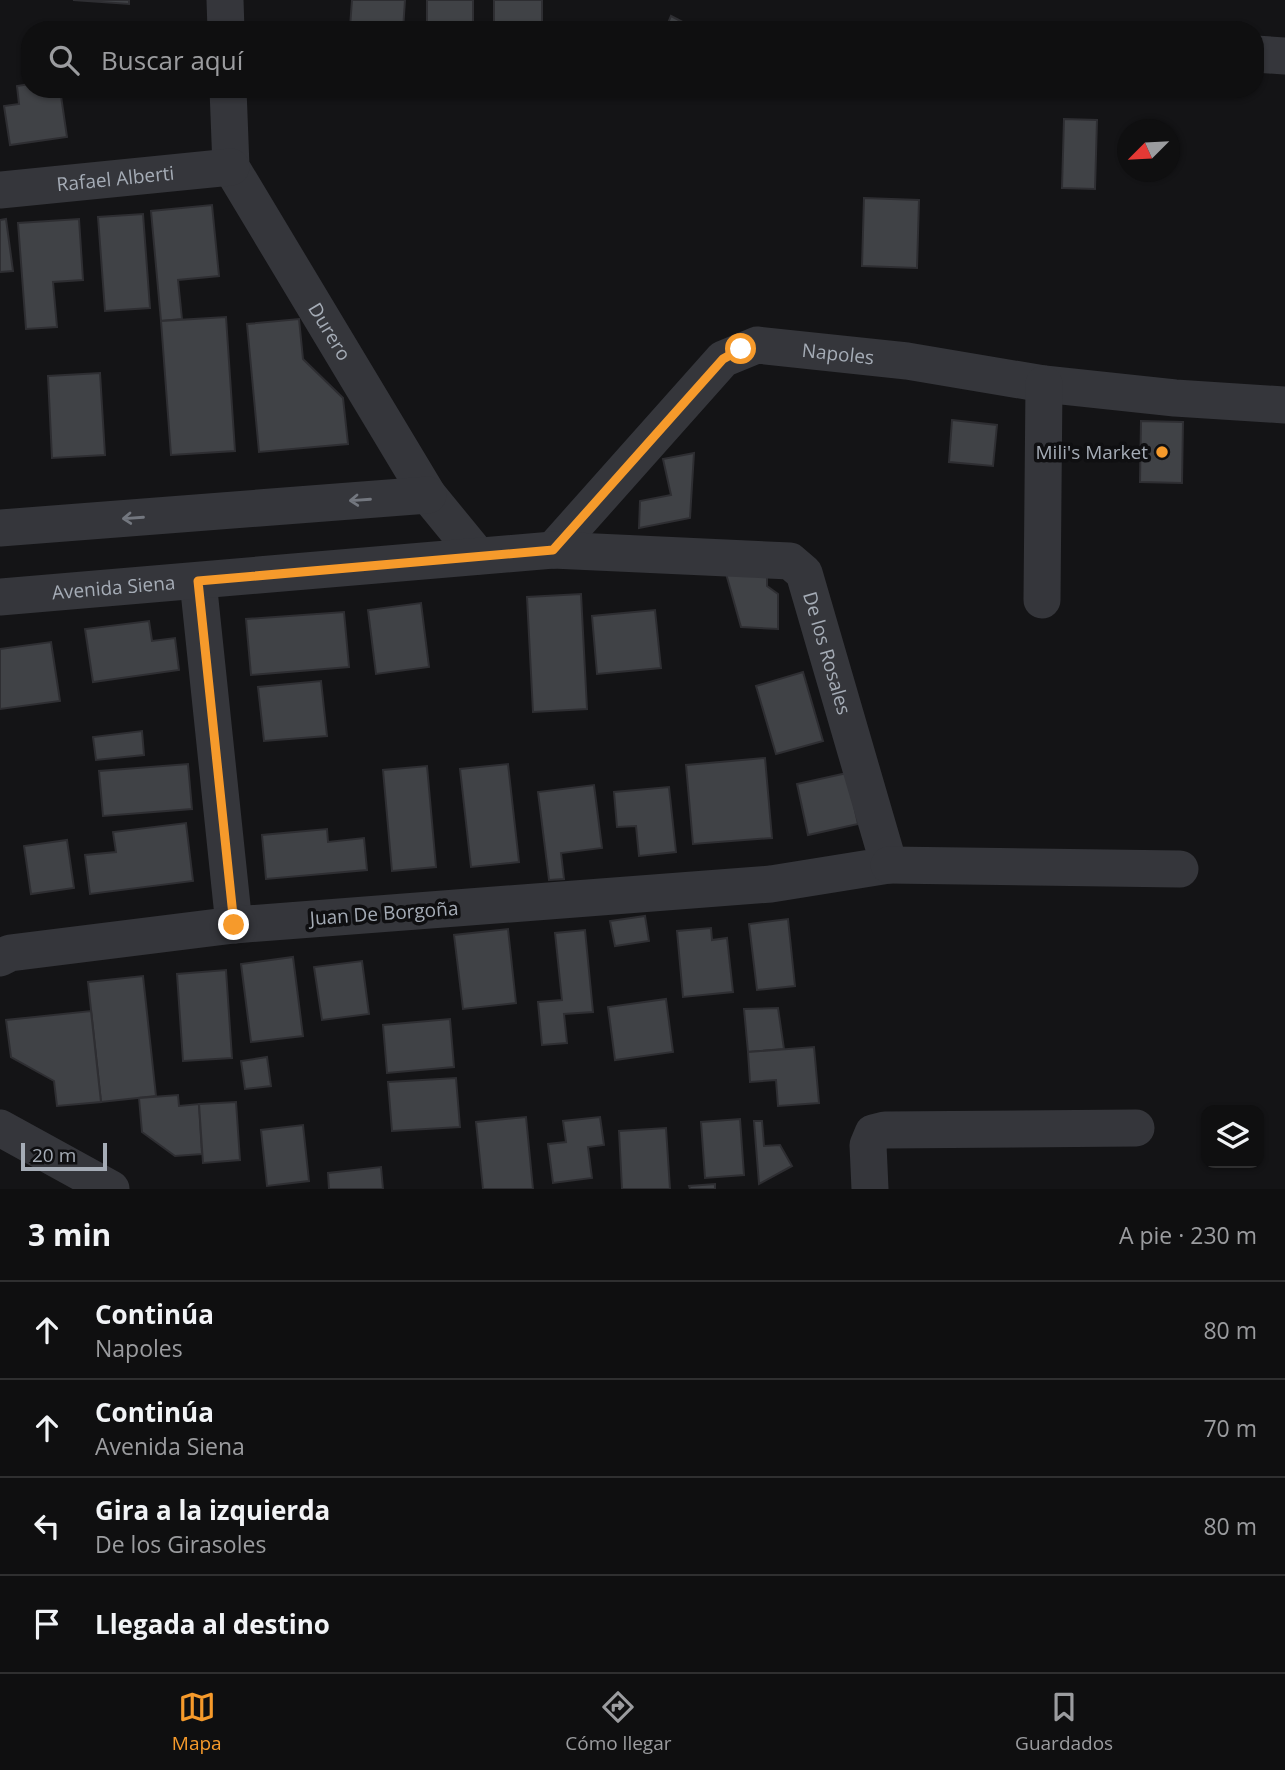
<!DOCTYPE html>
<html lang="es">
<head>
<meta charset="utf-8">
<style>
	:root { --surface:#0f0f10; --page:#1d1d1e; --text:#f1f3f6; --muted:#9b9c9f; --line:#2f2f30; --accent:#f69a2b }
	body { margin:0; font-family:"Open Sans",sans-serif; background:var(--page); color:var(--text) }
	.controls { position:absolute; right:21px; bottom:21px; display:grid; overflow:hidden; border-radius:14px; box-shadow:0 2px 5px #0004 }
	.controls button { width:63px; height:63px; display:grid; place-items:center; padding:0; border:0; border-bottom:2px solid var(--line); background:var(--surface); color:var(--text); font:35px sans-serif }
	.compass { position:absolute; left:1117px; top:119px; width:63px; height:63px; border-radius:50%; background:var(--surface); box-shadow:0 2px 5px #0004; rotate:246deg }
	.scale { position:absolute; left:21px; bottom:18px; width:86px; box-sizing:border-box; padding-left:7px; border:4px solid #a5acb6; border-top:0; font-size:19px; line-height:24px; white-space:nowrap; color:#a5acb6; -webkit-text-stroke:5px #0f0f11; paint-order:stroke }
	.stop { position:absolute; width:21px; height:21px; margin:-16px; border:5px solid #f69a2b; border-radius:50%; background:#fff }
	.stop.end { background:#f69a2b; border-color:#fff; box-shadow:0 2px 7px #0008 }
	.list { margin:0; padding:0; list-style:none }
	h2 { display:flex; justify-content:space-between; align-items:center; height:91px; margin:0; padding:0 28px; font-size:30px }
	h2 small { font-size:23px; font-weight:400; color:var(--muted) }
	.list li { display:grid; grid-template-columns:46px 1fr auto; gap:21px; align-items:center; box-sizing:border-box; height:98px; padding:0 28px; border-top:2px solid var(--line) }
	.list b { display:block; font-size:26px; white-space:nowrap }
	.list p { margin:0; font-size:23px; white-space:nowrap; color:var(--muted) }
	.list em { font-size:23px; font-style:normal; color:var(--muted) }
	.icon { flex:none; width:38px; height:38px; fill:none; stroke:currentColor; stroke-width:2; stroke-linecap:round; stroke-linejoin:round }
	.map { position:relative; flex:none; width:1285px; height:1189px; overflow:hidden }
	.search { position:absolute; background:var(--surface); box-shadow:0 2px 5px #0004; left:21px; right:21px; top:21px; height:77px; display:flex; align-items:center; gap:18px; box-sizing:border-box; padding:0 24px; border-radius:28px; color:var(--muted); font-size:26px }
	.sheet { height:483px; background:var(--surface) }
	nav { display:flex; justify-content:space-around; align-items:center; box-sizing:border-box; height:98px; border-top:2px solid var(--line); background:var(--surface); font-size:19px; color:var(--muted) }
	nav a { display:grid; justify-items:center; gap:4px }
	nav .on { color:var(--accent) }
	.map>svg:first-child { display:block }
	.building { fill:#404246; stroke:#2e2e32; stroke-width:2 }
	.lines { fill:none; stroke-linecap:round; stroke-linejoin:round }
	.minor { stroke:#35363b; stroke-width:37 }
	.oneway { stroke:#73777f }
	.route { stroke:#f69a2b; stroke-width:9 }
	.poi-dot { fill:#f69a2b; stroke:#0f0f11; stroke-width:2.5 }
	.labels { text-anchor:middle; stroke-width:7; stroke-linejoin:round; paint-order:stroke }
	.street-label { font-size:19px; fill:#a5acb6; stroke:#0f0f11 }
	.poi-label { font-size:19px; fill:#a5acb6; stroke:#0f0f11; text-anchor:end }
</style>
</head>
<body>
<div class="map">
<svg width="1285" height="1189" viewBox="0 0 1285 1189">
	<rect width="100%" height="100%" fill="#141416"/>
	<!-- building -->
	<g class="building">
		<path d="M 73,0 L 129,0 L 129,4 Z"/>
		<path d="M 352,0 L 405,0 L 403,30 L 350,27 Z"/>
		<rect x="427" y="0" width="46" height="22"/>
		<path d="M 494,0 L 542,0 L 542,23 L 494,24 Z"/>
		<path d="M 671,16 L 698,30 L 665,30 Z"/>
		<path d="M 30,84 L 30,89 L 60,89 L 67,137 L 10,145 L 4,106 L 19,104 L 17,86 Z"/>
		<path d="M 1064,119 L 1097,120 L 1095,189 L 1062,188 Z"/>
		<path d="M 864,198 L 919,200 L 917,268 L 862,266 Z"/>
		<path d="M 212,205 L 219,276 L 178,280 L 182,319 L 161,321 L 151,211 Z"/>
		<path d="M 143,214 L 150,308 L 105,311 L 98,217 Z"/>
		<path d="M 6,219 L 13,271 L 0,272 L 0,220 Z"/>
		<path d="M 79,219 L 83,280 L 53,282 L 57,327 L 26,329 L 18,223 Z"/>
		<path d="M 226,317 L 235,451 L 171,455 L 161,321 Z"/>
		<path d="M 299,319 L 303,359 L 343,398 L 348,444 L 259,452 L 247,324 Z"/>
		<path d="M 100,373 L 105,455 L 52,458 L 48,376 Z"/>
		<path d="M 952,420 L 997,425 L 993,466 L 949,462 Z"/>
		<path d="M 1141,421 L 1183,422 L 1182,483 L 1140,482 Z"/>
		<path d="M 694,453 L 690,518 L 639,528 L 640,501 L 671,495 L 663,459 Z"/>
		<path d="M 725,570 L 767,574 L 767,586 L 778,594 L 778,629 L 741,627 Z"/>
		<path d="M 581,594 L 587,709 L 533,712 L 527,597 Z"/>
		<path d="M 421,603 L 429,667 L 376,674 L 368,610 Z"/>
		<path d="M 655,610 L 661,668 L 597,674 L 592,616 Z"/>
		<path d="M 344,612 L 349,667 L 251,675 L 246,619 Z"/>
		<path d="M 149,621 L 152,641 L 175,638 L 179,670 L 93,682 L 85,629 Z"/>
		<path d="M 51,642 L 60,701 L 0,709 L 0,649 Z"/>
		<path d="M 803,672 L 823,741 L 776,754 L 756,686 Z"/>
		<path d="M 321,681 L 327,736 L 264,741 L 258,687 Z"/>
		<path d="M 142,731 L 144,755 L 96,760 L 93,737 Z"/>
		<path d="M 765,758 L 772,838 L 693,844 L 686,765 Z"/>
		<path d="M 188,764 L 192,809 L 103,816 L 99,771 Z"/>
		<path d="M 508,764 L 519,862 L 471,867 L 460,769 Z"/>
		<path d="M 427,766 L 436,867 L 392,871 L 383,770 Z"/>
		<path d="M 847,773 L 858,824 L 808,835 L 797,784 Z"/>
		<path d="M 594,785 L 602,848 L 561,853 L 564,879 L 549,880 L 538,792 Z"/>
		<path d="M 669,787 L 676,852 L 639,856 L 636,826 L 617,827 L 614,792 Z"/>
		<path d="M 186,823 L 193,881 L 90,894 L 85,855 L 116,852 L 113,832 Z"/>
		<path d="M 327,829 L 328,842 L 364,838 L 367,870 L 266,879 L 262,835 Z"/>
		<path d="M 67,840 L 74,888 L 31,894 L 24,846 Z"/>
		<path d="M 645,916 L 649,941 L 615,946 L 610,921 Z"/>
		<path d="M 788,919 L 795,986 L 757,990 L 749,924 Z"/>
		<path d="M 711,928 L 712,940 L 727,938 L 733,992 L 683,997 L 677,931 Z"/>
		<path d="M 508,929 L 516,1003 L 463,1009 L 454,935 Z"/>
		<path d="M 585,930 L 593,1012 L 564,1014 L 567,1043 L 542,1045 L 538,1002 L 562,1000 L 555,933 Z"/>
		<path d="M 293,957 L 303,1036 L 251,1042 L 241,964 Z"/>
		<path d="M 362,961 L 369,1014 L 322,1020 L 314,967 Z"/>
		<path d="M 226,970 L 232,1058 L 183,1061 L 177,974 Z"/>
		<path d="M 143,976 L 156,1096 L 101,1102 L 88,982 Z"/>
		<path d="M 666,999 L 673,1052 L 615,1060 L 608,1007 Z"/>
		<path d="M 778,1008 L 784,1049 L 748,1052 L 744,1009 Z"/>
		<path d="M 91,1011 L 101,1102 L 57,1106 L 54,1081 L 11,1057 L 6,1020 Z"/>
		<path d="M 450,1019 L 454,1067 L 387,1073 L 383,1025 Z"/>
		<path d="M 814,1047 L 819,1103 L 778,1106 L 776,1080 L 750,1082 L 748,1052 Z"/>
		<path d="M 267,1057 L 271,1086 L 245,1089 L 241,1061 Z"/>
		<path d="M 456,1078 L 460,1127 L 392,1131 L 388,1082 Z"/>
		<path d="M 178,1095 L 179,1106 L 199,1104 L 202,1154 L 175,1156 L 142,1132 L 139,1098 Z"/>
		<path d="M 236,1102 L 240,1160 L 203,1163 L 199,1104 Z"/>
		<path d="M 526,1117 L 533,1189 L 483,1189 L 476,1122 Z"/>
		<path d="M 600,1117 L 604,1145 L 588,1147 L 592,1178 L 553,1183 L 548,1144 L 566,1142 L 563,1121 Z"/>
		<path d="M 740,1119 L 744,1175 L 705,1178 L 701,1122 Z"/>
		<path d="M 754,1121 L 762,1121 L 764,1146 L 780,1145 L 792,1166 L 759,1184 Z"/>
		<path d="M 303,1125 L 309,1181 L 267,1186 L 261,1130 Z"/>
		<path d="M 666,1128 L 670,1189 L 622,1189 L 619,1131 Z"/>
		<path d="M 381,1167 L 383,1189 L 329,1189 L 328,1173 Z"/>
		<path d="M 715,1184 L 715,1189 L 690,1189 L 689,1186 Z"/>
	</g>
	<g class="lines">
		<!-- minor -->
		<g class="minor">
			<path d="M 225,0 L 226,30"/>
			<path d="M 1255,54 L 1285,56"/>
			<path id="s1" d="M 228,89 L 231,167 L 428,495 L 478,556"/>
			<path id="s2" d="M 0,190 L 231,167"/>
			<path d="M 0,528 L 428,495"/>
			<path id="s3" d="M 553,550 L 723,359 L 757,345 L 907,361 L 1044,384 L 1175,398 L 1285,405"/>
			<path d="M 198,581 L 234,925"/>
			<path id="s4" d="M 0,597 L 553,550 L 790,561 L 804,573 L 889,865 L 771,884 L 234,925 L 10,953 L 0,958"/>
			<path d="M 1042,600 L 1044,384"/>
			<path d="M 889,865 L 1180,869"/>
			<path d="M 0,1128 L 111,1189"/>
			<path d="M 870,1189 L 868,1145 L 873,1133 L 885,1130 L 1136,1128"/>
		</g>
	</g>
	<!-- one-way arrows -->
	<defs><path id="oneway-shaft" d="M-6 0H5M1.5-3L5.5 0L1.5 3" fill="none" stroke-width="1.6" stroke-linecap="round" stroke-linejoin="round" transform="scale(1.75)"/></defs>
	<g class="oneway">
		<use href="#oneway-shaft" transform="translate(360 500) rotate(176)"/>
		<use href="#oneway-shaft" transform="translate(133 518) rotate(176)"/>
	</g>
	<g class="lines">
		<!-- route -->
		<path class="route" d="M 234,925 L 198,581 L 553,550 L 723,359 L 741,349"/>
	</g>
	<!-- markers -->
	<circle class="poi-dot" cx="1162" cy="452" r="7"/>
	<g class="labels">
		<!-- street labels -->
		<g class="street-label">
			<text dy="7" stroke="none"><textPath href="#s2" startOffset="116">Rafael Alberti</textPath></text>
			<text dy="7" stroke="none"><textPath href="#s1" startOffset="270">Durero</textPath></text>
			<text dy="7" stroke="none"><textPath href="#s3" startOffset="374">Napoles</textPath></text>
			<text dy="7" stroke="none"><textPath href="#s4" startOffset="114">Avenida Siena</textPath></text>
			<text dy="7" stroke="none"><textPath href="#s4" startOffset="894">De los Rosales</textPath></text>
			<text transform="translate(384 913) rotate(-4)" y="7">Juan De Borgoña</text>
		</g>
		<!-- poi labels -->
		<g class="poi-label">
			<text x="1148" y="459">Mili's Market</text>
		</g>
	</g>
</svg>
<div class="controls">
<button><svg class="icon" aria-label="layers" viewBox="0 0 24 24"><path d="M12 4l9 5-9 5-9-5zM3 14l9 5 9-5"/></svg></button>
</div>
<svg class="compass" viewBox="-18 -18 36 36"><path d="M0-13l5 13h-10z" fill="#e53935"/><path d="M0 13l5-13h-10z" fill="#9b9c9f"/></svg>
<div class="scale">20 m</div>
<div class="stop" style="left:741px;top:349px"></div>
<div class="stop end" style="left:234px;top:925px"></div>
<div class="search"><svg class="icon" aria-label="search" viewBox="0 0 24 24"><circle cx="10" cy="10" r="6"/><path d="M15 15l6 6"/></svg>Buscar aquí</div>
</div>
<section class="sheet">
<h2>3 min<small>A pie · 230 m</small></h2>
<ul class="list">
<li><svg class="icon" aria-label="ahead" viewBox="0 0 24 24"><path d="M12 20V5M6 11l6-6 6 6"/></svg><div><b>Continúa</b><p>Napoles</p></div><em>80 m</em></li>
<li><svg class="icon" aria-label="ahead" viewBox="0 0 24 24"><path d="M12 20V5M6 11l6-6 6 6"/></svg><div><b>Continúa</b><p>Avenida Siena</p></div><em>70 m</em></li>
<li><svg class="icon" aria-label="left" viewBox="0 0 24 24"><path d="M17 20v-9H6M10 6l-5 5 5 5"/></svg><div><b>Gira a la izquierda</b><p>De los Girasoles</p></div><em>80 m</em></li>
<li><svg class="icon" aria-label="arrive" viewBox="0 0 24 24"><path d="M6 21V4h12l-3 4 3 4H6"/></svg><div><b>Llegada al destino</b></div></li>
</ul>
</section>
<nav>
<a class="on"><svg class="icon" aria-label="map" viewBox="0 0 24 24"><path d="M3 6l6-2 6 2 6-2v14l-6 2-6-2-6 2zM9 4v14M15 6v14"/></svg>Mapa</a>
<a><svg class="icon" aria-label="directions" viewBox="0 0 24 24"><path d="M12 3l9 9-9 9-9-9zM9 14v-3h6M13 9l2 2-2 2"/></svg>Cómo llegar</a>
<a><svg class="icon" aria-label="saved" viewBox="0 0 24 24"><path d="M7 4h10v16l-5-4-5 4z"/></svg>Guardados</a>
</nav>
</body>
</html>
